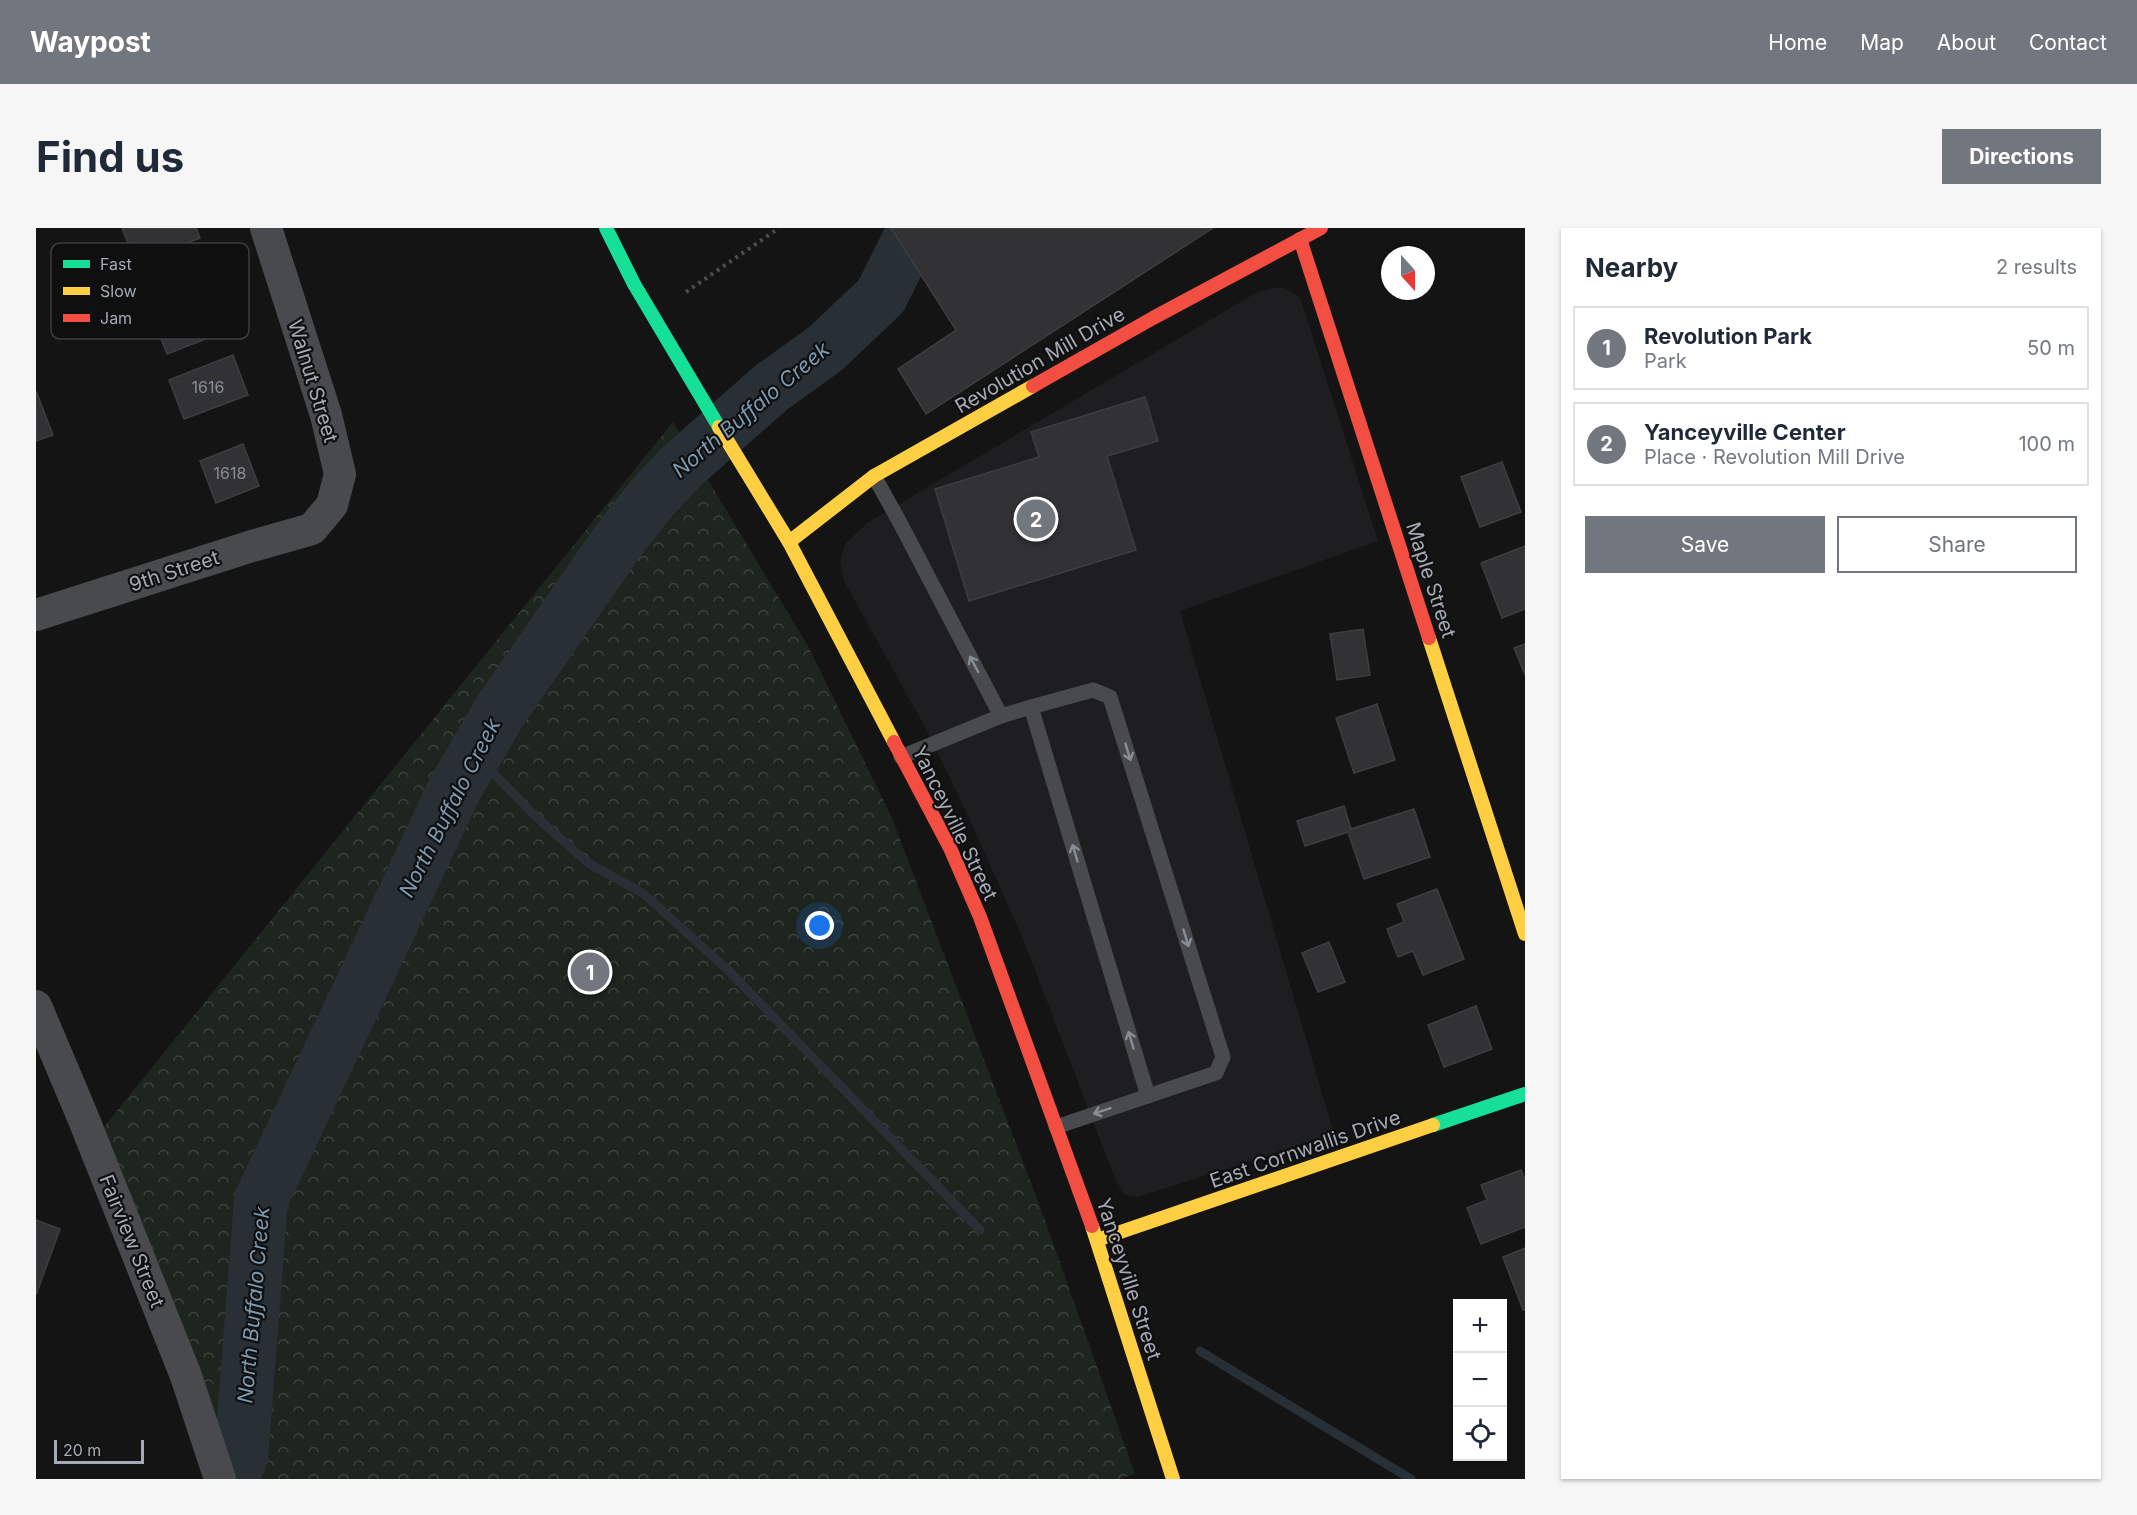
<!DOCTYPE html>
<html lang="en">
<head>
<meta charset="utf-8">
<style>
	:root { --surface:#fff; --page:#f6f6f7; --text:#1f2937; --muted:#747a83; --line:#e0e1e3; --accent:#72767e }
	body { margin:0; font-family:Inter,sans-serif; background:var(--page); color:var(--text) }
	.controls { position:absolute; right:18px; bottom:18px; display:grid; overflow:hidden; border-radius:0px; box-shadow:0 2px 4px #0004 }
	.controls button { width:54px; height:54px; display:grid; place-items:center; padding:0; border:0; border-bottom:2px solid var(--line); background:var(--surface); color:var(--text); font:30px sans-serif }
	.compass { position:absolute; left:1345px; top:18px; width:54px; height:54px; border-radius:50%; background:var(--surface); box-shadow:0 2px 4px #0004; rotate:159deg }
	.scale { position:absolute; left:18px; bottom:15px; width:90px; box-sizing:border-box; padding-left:6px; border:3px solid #a5abb6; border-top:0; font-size:16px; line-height:21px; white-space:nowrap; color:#a5abb6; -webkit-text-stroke:4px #0f0f10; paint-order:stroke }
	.you { position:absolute; left:784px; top:698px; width:21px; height:21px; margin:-15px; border:4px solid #fff; border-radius:50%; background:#1a73e8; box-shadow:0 0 0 9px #1a73e833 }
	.badge { display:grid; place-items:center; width:39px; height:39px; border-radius:50%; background:var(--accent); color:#fff; font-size:20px; font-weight:700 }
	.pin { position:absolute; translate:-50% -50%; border:3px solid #fff; box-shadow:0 2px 6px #0006 }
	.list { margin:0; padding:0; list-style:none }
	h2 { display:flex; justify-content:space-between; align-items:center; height:78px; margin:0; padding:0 24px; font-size:26px }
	h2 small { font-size:20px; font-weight:400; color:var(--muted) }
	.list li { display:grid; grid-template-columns:39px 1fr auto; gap:18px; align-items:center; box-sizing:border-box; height:84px; margin:0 12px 12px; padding:0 12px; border:2px solid var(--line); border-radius:0px }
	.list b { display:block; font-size:22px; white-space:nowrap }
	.list p { margin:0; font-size:20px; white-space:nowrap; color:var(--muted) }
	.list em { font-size:20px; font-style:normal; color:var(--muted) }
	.actions { display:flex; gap:12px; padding:18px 24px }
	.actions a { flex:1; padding:14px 0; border:2px solid var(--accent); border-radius:0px; text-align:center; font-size:21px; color:var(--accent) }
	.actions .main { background:var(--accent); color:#fff }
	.icon { flex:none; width:33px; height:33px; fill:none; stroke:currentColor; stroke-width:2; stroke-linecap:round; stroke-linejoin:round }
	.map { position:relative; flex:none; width:1489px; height:1251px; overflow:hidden; border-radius:0px }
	header { display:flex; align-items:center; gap:36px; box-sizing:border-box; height:84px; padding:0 30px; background:var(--accent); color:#fff }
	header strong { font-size:28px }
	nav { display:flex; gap:33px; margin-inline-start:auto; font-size:21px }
	.intro { display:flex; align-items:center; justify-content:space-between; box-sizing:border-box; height:144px; padding:0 36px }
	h1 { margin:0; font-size:42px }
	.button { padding:15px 27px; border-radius:0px; background:var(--accent); color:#fff; font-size:21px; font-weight:700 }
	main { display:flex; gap:36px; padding:0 36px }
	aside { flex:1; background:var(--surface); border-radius:0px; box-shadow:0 2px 4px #0004 }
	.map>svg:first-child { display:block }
	.built { fill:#1e1e20 }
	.park { fill:url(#park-crowns) }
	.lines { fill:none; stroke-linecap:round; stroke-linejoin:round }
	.stream { stroke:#283036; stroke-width:9 }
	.river { stroke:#283036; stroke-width:54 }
	.building { fill:#323234; stroke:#3d3e41; stroke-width:1.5 }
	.path { stroke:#4a4c4f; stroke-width:4; stroke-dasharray:3 4.5; stroke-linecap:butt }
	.lane { stroke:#494a4d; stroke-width:15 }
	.street { stroke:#494a4d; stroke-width:32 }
	.fast { stroke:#16e098; stroke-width:14 }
	.slow { stroke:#ffcf43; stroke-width:14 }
	.jam { stroke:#f24e42; stroke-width:14 }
	.oneway { stroke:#898e96 }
	.labels { text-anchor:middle; stroke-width:4.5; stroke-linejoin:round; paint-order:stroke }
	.number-label { font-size:16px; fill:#888d96 }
	.street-label { font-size:20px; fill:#a5abb6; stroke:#0f0f10 }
	.water-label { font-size:21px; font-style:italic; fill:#7c9ab1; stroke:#0f0f10 }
	.key { fill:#0f0f10; stroke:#3c3e42; stroke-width:1.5 }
	.key-label { font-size:16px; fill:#a5abb6 }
</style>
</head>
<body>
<header>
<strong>Waypost</strong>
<nav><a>Home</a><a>Map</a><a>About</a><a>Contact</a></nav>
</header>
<div class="intro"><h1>Find us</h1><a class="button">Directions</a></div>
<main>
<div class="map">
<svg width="1489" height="1251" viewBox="0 0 1489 1251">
	<defs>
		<pattern id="park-crowns" width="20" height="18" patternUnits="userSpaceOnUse" patternTransform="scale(1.5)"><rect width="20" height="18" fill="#1e251f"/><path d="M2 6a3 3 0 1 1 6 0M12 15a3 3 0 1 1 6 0" fill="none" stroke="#3c423d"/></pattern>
	</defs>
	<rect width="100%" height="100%" fill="#141415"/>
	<!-- built -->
	<path class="built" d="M 1246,59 L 1264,69 L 1342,313 L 1144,383 L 1298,906 L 1102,969 L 1089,967 L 1080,953 L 987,711 L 932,588 L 889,499 L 808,353 L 804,333 L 809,316 L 831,295 L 1223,63 Z"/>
	<!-- park -->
	<path class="park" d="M 637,194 L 772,418 L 856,590 L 1003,976 L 1099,1246 L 1083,1251 L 191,1251 L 150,1148 L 68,899 Z"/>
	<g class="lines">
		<!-- stream -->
		<g class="stream">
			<path d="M 440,527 L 498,587 L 552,635 L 608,666 L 693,743 L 944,1002"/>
			<path d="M 1164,1123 L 1375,1251"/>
		</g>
		<!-- river -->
		<path class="river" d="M 195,1251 L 205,1230 L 225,972 L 418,562 L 464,483 L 582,313 L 616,270 L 645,239 L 736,159 L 789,121 L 845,68 L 879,0"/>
	</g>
	<!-- building -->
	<g class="building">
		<path d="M 86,0 L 160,0 L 164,10 L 100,35 Z"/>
		<path d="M 855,0 L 1177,0 L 890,186 L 862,141 L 920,102 Z"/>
		<path d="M 172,48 L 188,89 L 167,97 L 172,110 L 131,126 L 110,72 Z"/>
		<path d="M 197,127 L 212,167 L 148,191 L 133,152 Z"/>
		<path d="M 0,163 L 17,207 L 0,213 Z"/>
		<path d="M 1109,169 L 1122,213 L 1071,228 L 1100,322 L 933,373 L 899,261 L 1003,229 L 995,204 Z"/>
		<path d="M 207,216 L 223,258 L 180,275 L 164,233 Z"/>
		<path d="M 1466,234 L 1485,284 L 1444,299 L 1425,249 Z"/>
		<path d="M 1489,318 L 1489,381 L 1466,390 L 1445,335 Z"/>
		<path d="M 1327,401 L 1334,447 L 1301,452 L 1294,406 Z"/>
		<path d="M 1489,416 L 1489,447 L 1478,420 Z"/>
		<path d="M 1341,476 L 1359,532 L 1318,545 L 1300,490 Z"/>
		<path d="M 1308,578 L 1315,601 L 1378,581 L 1394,629 L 1328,651 L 1312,604 L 1269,618 L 1261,593 Z"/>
		<path d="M 1401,661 L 1428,731 L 1387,747 L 1377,723 L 1362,729 L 1351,701 L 1368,694 L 1361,676 Z"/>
		<path d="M 1293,714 L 1309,754 L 1282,764 L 1266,725 Z"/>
		<path d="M 1440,778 L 1456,821 L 1408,839 L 1392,797 Z"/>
		<path d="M 1485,942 L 1489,952 L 1489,999 L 1445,1016 L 1431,980 L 1451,972 L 1445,957 Z"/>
		<path d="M 0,992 L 24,1001 L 0,1067 Z"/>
		<path d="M 1489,1020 L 1489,1082 L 1487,1082 L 1467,1029 Z"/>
	</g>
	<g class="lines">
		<!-- path -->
		<path class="path" d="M 650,64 L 743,0"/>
		<!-- lane -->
		<g class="lane">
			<path d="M 838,248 L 862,291 L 965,488"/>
			<path d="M 995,479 L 1112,868"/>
			<path d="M 865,529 L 965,488 L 995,479 L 1057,462 L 1074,469 L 1187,829 L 1180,845 L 1020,899"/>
		</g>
		<!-- street -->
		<g class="street">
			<path d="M 0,387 L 216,318 L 276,301 L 296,277 L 304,246 L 290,187 L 230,0"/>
			<path d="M 0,778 L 46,887 L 150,1148 L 184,1251"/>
		</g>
		<!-- fast -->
		<g class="fast">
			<path d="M 570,0 L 598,56 L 683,199"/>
			<path d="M 1397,897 L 1489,866"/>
		</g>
		<!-- slow -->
		<g class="slow">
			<path d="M 683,199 L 753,314 L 858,514"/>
			<path d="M 753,314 L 838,248 L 997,158"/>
			<path d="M 1393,410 L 1489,706"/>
			<path d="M 1056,998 L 1137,1251"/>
			<path d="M 1061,1012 L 1397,897"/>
		</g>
		<!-- jam -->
		<g class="jam">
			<path d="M 1264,11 L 1393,410"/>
			<path d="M 997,158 L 1117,90 L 1285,0"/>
			<path d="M 858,514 L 914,620 L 944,689 L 1056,998"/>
		</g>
	</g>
	<!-- one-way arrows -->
	<defs><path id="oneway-shaft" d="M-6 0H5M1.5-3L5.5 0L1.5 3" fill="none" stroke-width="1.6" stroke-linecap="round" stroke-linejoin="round" transform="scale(1.5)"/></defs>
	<g class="oneway">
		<use href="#oneway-shaft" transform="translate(938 436) rotate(-118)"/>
		<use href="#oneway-shaft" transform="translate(1092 524) rotate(73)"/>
		<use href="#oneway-shaft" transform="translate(1039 625) rotate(-107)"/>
		<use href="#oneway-shaft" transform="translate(1150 710) rotate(73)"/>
		<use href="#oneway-shaft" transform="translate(1095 812) rotate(-107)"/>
		<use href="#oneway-shaft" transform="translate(1066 883) rotate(161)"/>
	</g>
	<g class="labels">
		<!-- number labels -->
		<g class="number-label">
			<text x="172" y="165">1616</text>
			<text x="194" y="251">1618</text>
		</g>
		<!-- street labels -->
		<g class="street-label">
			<text transform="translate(1004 132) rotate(-30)" y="7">Revolution Mill Drive</text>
			<text transform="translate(277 153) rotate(73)" y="7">Walnut Street</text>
			<text transform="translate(138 343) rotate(-18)" y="7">9th Street</text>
			<text transform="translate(1395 352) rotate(72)" y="7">Maple Street</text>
			<text transform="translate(919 595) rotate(64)" y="7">Yanceyville Street</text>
			<text transform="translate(1269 921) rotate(-19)" y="7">East Cornwallis Drive</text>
			<text transform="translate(96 1013) rotate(68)" y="7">Fairview Street</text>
			<text transform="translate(1093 1051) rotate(72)" y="7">Yanceyville Street</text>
		</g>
		<!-- water labels -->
		<g class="water-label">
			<text transform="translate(715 182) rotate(-40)" y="7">North Buffalo Creek</text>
			<text transform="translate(414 580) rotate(-63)" y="7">North Buffalo Creek</text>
			<text transform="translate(218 1077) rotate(-85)" y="7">North Buffalo Creek</text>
		</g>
	</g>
	<!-- legend -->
	<rect x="15" y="15" width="198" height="96" rx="9" class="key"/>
	<rect x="27" y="32" width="27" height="8" fill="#16e098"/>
	<rect x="27" y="59" width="27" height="8" fill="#ffcf43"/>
	<rect x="27" y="86" width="27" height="8" fill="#f24e42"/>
	<g class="key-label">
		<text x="64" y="42">Fast</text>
		<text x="64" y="69">Slow</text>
		<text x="64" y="96">Jam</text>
	</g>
</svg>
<div class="controls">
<button>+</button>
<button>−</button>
<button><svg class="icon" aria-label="locate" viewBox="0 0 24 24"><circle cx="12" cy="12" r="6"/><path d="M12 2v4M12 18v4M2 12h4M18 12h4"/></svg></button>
</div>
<svg class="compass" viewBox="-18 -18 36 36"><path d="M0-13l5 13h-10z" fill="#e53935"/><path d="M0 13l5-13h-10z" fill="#747a83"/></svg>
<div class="scale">20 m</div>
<div class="you"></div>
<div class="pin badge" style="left:554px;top:744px">1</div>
<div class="pin badge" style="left:1000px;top:291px">2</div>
</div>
<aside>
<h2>Nearby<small>2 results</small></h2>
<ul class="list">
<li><span class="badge">1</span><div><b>Revolution Park</b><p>Park</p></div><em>50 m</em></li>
<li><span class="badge">2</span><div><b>Yanceyville Center</b><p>Place · Revolution Mill Drive</p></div><em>100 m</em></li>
</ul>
<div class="actions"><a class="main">Save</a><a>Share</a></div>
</aside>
</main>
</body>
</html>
